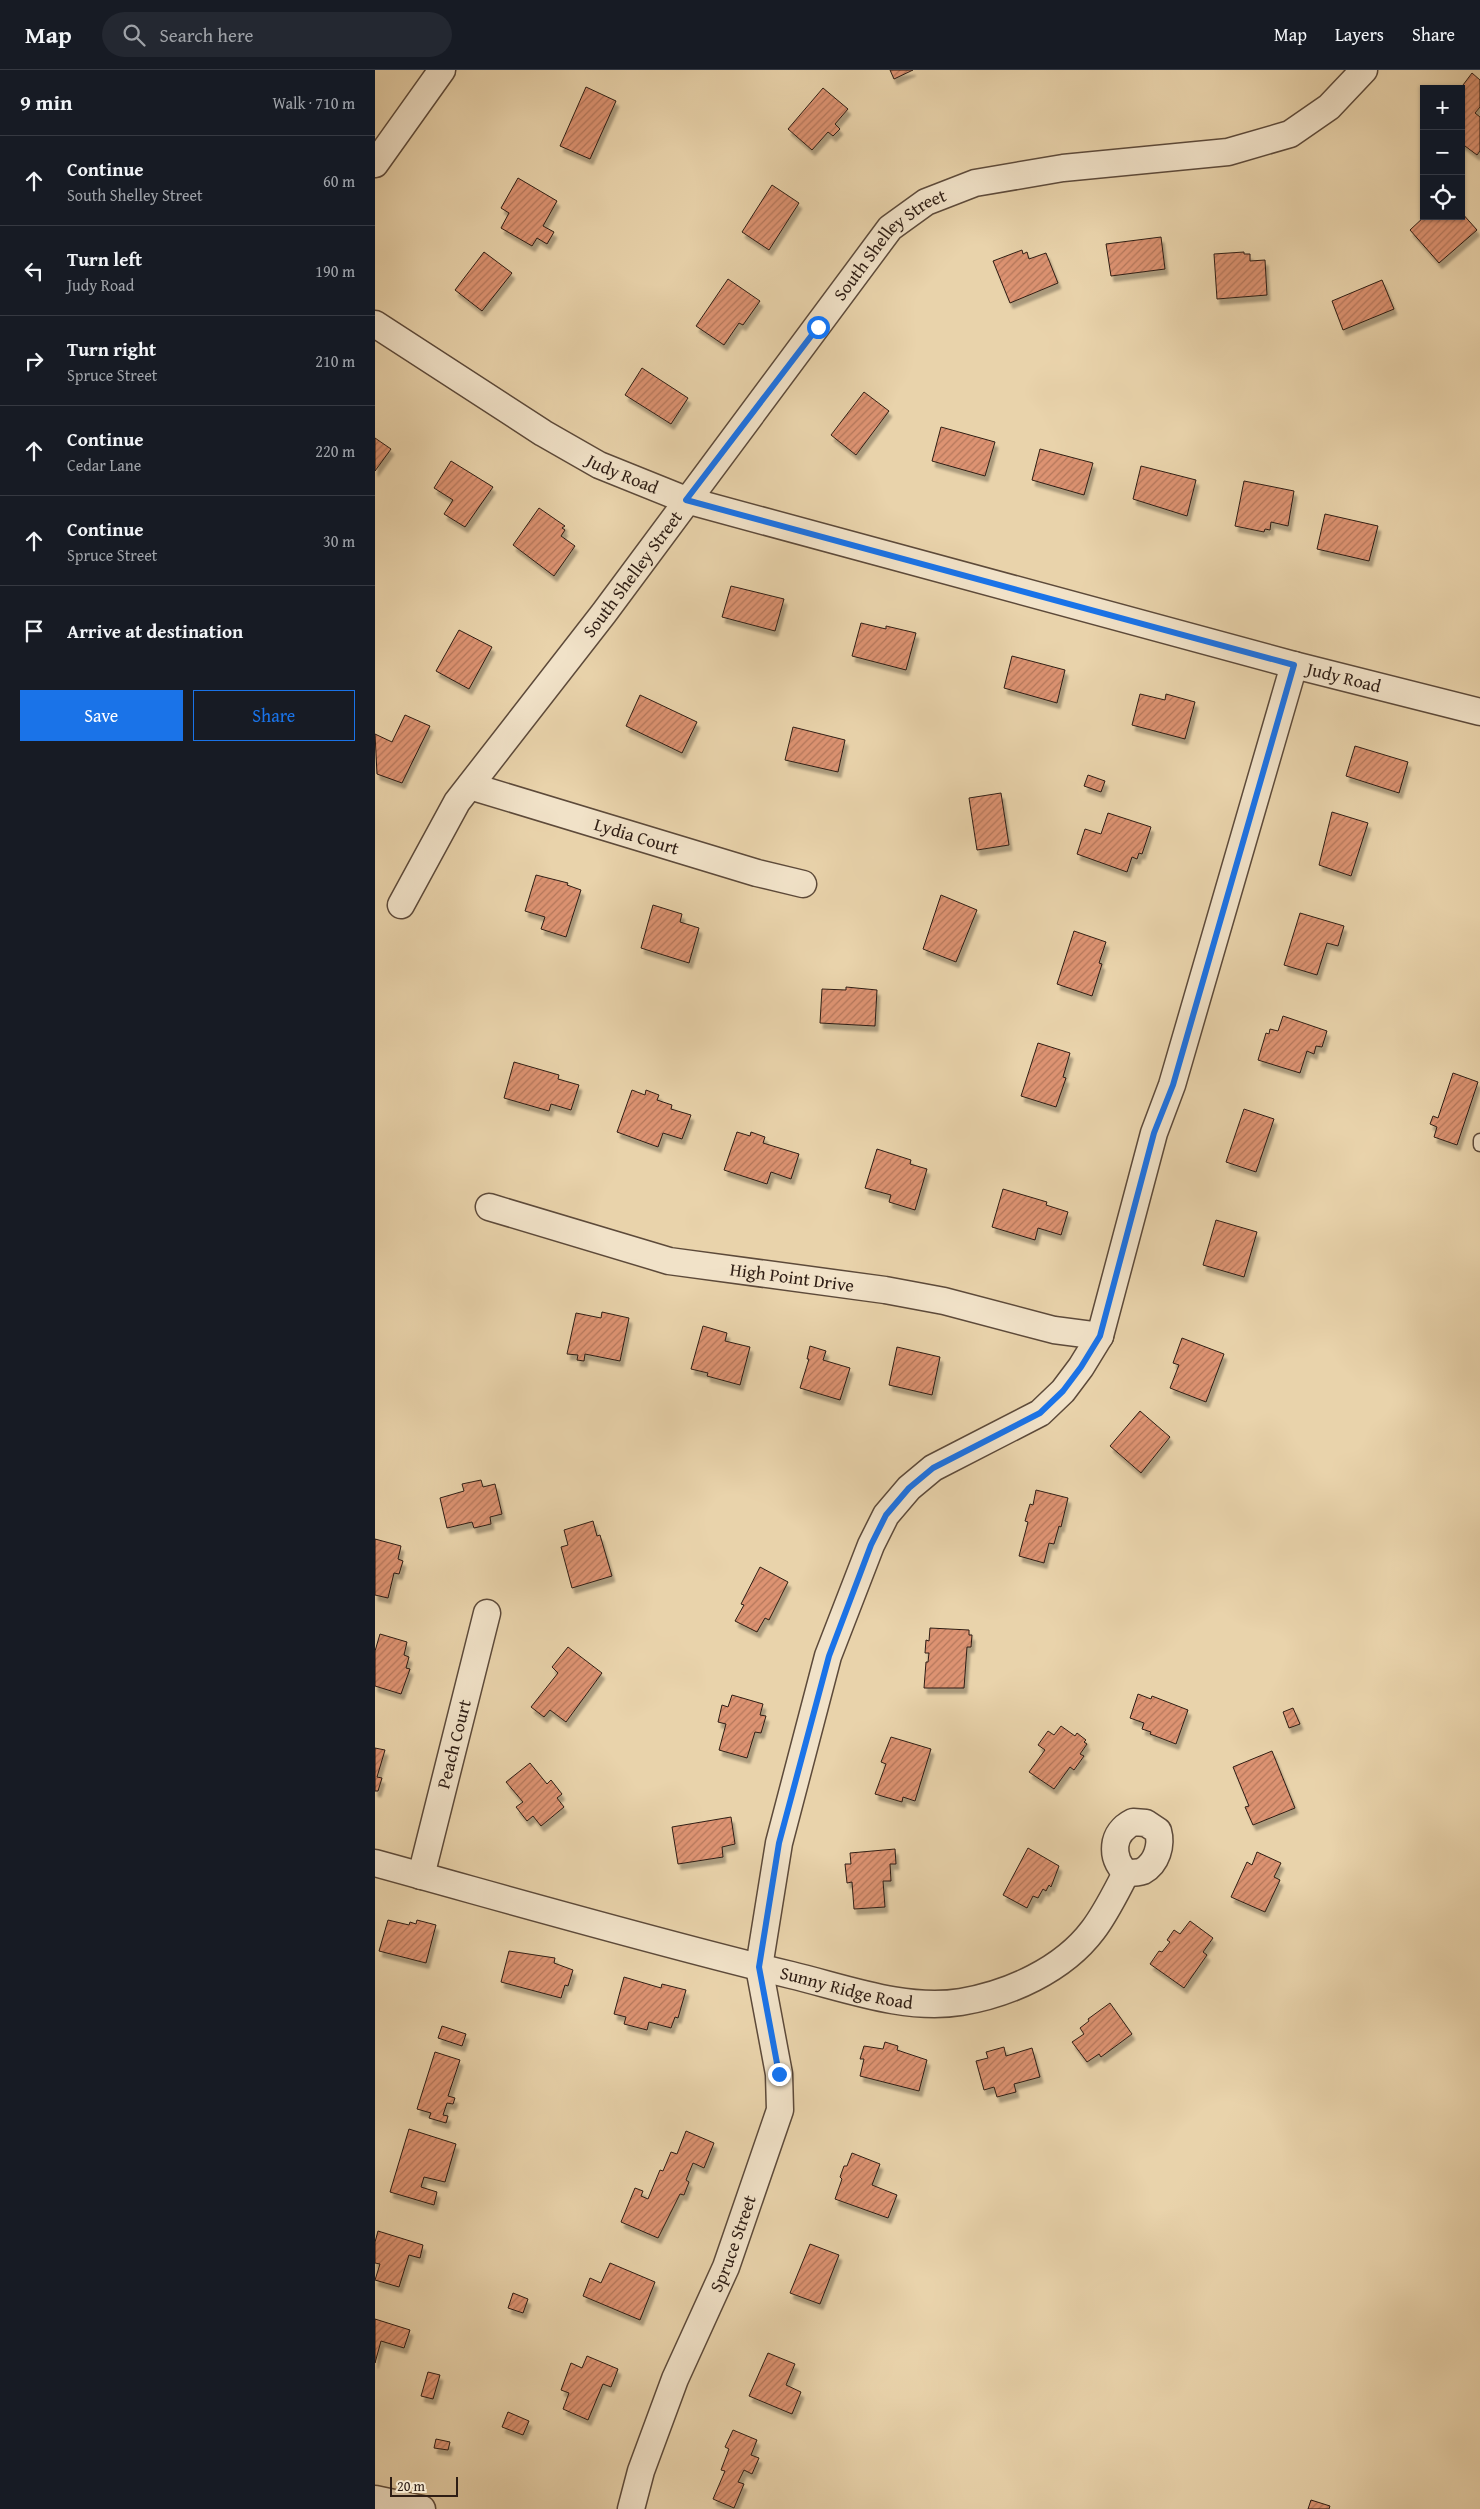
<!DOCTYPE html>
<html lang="en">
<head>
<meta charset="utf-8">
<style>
	:root { --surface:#171b24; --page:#242831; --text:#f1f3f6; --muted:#9ea1a6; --line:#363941; --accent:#1a73e8 }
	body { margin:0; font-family:"Gentium Book Plus",serif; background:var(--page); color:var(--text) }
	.controls { position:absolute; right:15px; top:15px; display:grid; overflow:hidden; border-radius:0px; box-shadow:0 1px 4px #0004 }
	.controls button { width:45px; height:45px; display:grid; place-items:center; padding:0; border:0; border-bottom:1px solid var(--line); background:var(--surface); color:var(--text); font:25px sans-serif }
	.scale { position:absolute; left:15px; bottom:12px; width:68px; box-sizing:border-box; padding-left:5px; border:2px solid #2e1d14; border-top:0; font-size:14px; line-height:18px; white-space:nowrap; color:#2e1d14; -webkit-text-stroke:4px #f1e2c8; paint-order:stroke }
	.stop { position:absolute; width:15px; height:15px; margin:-11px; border:4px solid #1a73e8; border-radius:50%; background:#fff }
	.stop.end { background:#1a73e8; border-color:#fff; box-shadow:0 1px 5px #0008 }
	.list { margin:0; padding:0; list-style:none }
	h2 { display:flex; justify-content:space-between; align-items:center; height:65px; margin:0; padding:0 20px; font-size:21px }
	h2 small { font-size:16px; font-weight:400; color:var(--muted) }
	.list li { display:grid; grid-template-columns:32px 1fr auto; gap:15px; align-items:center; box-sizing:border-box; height:90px; padding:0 20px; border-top:1px solid var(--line) }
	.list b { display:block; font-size:19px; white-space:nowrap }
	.list p { margin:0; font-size:16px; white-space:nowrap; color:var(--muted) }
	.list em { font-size:16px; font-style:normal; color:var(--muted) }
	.actions { display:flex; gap:10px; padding:15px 20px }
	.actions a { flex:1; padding:11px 0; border:1px solid var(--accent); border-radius:0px; text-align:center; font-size:18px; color:var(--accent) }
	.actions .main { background:var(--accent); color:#fff }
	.icon { flex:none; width:28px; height:28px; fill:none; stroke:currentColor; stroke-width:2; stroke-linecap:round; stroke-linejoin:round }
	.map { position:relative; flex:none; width:1105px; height:2439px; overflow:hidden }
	header { display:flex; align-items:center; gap:30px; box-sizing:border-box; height:70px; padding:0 25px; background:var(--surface); border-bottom:1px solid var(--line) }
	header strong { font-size:24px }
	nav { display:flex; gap:28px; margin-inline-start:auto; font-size:18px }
	.search { width:350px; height:45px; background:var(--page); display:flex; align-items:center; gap:12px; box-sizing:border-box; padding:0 18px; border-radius:28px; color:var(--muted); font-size:19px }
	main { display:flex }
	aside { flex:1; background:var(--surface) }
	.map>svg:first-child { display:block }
	.building { fill:url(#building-hatch); stroke:#2e1d14; filter:url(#shadow) }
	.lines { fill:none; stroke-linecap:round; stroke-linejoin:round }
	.service-casing { stroke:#5d4a3a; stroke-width:15 }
	.minor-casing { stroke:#5d4a3a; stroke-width:29 }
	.service { stroke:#f1e2c8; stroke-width:12 }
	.minor { stroke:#f1e2c8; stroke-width:26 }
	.route { stroke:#1a73e8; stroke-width:6 }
	.labels { text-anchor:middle; stroke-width:4; stroke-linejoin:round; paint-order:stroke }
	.street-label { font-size:18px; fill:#2e1d14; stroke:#f1e2c8 }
</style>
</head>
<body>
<header>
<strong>Map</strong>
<div class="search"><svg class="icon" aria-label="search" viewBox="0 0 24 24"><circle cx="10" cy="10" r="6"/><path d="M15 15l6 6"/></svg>Search here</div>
<nav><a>Map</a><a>Layers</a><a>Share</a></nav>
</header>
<main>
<aside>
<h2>9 min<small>Walk · 710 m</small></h2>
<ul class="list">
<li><svg class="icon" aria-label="ahead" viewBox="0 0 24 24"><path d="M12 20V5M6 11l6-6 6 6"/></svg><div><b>Continue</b><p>South Shelley Street</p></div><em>60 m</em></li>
<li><svg class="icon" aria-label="left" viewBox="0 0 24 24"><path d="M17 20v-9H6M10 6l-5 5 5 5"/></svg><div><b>Turn left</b><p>Judy Road</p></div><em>190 m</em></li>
<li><svg class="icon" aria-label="right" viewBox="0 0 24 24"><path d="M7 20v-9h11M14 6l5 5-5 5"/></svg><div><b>Turn right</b><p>Spruce Street</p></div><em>210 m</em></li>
<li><svg class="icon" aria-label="ahead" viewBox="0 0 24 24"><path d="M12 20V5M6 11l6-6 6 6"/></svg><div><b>Continue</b><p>Cedar Lane</p></div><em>220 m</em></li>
<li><svg class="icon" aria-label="ahead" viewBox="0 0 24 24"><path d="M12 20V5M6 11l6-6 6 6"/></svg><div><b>Continue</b><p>Spruce Street</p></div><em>30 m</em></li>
<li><svg class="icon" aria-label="arrive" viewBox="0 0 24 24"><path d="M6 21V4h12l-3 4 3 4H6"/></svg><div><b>Arrive at destination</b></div></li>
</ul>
<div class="actions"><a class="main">Save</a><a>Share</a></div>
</aside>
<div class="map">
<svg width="1105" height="2439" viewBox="0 0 1105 2439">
	<defs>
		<pattern id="building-hatch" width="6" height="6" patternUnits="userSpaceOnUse" patternTransform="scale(1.25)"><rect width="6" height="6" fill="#dd9372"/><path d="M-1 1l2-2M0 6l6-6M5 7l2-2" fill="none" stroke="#b4775c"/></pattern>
		<filter id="shadow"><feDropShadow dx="3" dy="5.5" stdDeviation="1" flood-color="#0004"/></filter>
	</defs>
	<rect width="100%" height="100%" fill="#e9d3ab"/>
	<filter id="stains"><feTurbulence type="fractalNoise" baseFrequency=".004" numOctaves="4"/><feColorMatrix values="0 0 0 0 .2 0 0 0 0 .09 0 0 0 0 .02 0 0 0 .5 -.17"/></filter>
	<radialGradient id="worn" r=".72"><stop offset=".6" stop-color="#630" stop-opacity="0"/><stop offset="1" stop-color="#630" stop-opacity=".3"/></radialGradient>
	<!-- building -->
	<g class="building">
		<path d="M 515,0 L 538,0 L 519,9 Z"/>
		<path d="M 1097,3 L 1105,10 L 1105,37 L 1100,43 L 1105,47 L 1105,81 L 1102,85 L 1086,73 L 1085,19 Z"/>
		<path d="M 211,17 L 241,31 L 215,89 L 185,76 Z"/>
		<path d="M 448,18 L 473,39 L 460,54 L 465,59 L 458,66 L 453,62 L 437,80 L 413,59 Z"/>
		<path d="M 143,108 L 182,131 L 168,156 L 179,162 L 172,174 L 162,168 L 157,176 L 126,158 L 134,143 L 126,138 Z"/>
		<path d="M 397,115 L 424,133 L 394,180 L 367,162 Z"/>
		<path d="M 1086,142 L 1102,160 L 1064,193 L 1035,160 L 1050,146 L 1086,146 Z"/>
		<path d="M 786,167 L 790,199 L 736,206 L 731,174 Z"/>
		<path d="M 647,180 L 648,184 L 652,182 L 654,189 L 671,183 L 683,213 L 635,233 L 618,191 Z"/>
		<path d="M 109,182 L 137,203 L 107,241 L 80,220 Z"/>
		<path d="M 869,182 L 869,184 L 875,184 L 875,191 L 890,190 L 892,225 L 842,229 L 839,184 Z"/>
		<path d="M 353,209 L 385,231 L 368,255 L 364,253 L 349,275 L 321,256 Z"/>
		<path d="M 1007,210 L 1019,239 L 968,260 L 957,231 Z"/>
		<path d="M 267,298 L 313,328 L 296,354 L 250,325 Z"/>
		<path d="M 489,322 L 514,341 L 481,385 L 456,365 Z"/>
		<path d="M 566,357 L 620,372 L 610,406 L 557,391 Z"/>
		<path d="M 0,368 L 16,379 L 0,401 Z"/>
		<path d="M 665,379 L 718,393 L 709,425 L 657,410 Z"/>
		<path d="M 76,391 L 118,417 L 90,457 L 69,444 L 78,430 L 59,418 Z"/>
		<path d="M 766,396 L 821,410 L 812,446 L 758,429 Z"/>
		<path d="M 869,411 L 919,421 L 913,456 L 896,452 L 895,460 L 890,459 L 889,462 L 860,456 Z"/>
		<path d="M 164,438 L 190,456 L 187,458 L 190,460 L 186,466 L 200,476 L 179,506 L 138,475 Z"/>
		<path d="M 950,444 L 1003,456 L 994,491 L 942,479 Z"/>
		<path d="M 356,516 L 409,529 L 400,561 L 347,547 Z"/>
		<path d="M 486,553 L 511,559 L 511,556 L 541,563 L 531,600 L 477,586 Z"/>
		<path d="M 84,560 L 117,577 L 94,619 L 61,601 Z"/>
		<path d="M 637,586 L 690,600 L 682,633 L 629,618 Z"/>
		<path d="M 765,624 L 790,630 L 791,624 L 820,632 L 810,669 L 757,655 Z"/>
		<path d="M 265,625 L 322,652 L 307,683 L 251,656 Z"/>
		<path d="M 30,645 L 55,656 L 27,713 L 2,704 L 0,664 L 17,672 Z"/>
		<path d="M 418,657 L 470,670 L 463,702 L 410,690 Z"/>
		<path d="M 980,676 L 1033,692 L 1024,723 L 971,706 Z"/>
		<path d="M 713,705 L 730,711 L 726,722 L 709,716 Z"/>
		<path d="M 626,723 L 634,775 L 602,780 L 594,728 Z"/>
		<path d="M 957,742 L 993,753 L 976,806 L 944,795 Z"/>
		<path d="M 733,743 L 776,757 L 767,784 L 764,783 L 762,789 L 757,787 L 752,802 L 702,784 L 710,759 L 726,764 Z"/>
		<path d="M 161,805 L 193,813 L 192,815 L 206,820 L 191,867 L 166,859 L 170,847 L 150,841 Z"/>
		<path d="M 566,825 L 602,840 L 581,892 L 548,879 Z"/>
		<path d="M 278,835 L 307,844 L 305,852 L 324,858 L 314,893 L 266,878 Z"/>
		<path d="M 925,843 L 969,856 L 963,876 L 952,873 L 942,905 L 909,895 Z"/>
		<path d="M 699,861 L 731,872 L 724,893 L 727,894 L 717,926 L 682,914 Z"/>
		<path d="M 471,917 L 502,920 L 500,956 L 445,953 L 447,919 L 471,920 Z"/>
		<path d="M 908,946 L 952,961 L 947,977 L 941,976 L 939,984 L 932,981 L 925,1003 L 883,990 L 891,963 L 894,964 L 895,959 L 903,961 Z"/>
		<path d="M 663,973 L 695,983 L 688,1007 L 691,1008 L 681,1037 L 646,1026 Z"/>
		<path d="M 139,992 L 184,1005 L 183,1009 L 204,1015 L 196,1040 L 176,1034 L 174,1041 L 129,1028 Z"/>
		<path d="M 1078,1003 L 1103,1012 L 1082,1075 L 1059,1067 L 1062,1057 L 1055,1054 L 1058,1046 L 1063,1048 Z"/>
		<path d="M 257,1020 L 270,1025 L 271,1020 L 284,1025 L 282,1030 L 297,1035 L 296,1039 L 316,1045 L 307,1069 L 288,1063 L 283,1077 L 242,1062 Z"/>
		<path d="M 869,1039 L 899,1049 L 881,1102 L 851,1092 Z"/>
		<path d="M 362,1062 L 375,1066 L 376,1062 L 390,1067 L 388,1073 L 424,1084 L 416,1109 L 396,1102 L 392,1114 L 349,1100 Z"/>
		<path d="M 502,1079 L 536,1090 L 535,1094 L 552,1099 L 540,1140 L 514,1132 L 516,1125 L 490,1118 Z"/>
		<path d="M 628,1119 L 672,1132 L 671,1135 L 693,1142 L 686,1165 L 663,1158 L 660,1170 L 617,1157 Z"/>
		<path d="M 841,1150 L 882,1162 L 869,1207 L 828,1195 Z"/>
		<path d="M 227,1242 L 254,1248 L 245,1291 L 210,1284 L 209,1291 L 202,1290 L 203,1285 L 192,1284 L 201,1243 L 226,1248 Z"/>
		<path d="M 328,1256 L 352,1263 L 350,1271 L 375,1277 L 365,1315 L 332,1306 L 333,1303 L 316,1299 Z"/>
		<path d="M 807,1268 L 849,1284 L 831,1332 L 795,1318 L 804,1295 L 798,1293 Z"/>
		<path d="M 435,1276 L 451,1281 L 448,1290 L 475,1298 L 465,1330 L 425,1318 L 434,1289 L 432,1289 Z"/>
		<path d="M 522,1277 L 565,1287 L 557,1325 L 514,1315 Z"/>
		<path d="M 765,1341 L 795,1367 L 766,1403 L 735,1376 Z"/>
		<path d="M 106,1410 L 108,1417 L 120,1414 L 127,1444 L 115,1447 L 116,1454 L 99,1458 L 97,1452 L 72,1458 L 65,1428 L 89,1421 L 87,1414 Z"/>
		<path d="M 661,1420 L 693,1428 L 686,1457 L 684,1456 L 679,1474 L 674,1473 L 669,1493 L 644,1486 L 653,1452 L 650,1451 L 655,1434 L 658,1435 Z"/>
		<path d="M 218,1451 L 222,1466 L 225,1465 L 237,1506 L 197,1518 L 186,1477 L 193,1475 L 189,1460 Z"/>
		<path d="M 0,1469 L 26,1476 L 23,1489 L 28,1491 L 24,1504 L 19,1503 L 13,1528 L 0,1525 Z"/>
		<path d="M 385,1497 L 413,1512 L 394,1550 L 390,1548 L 382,1562 L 360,1551 L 369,1535 L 366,1534 Z"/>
		<path d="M 555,1558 L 594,1560 L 594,1565 L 597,1565 L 596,1577 L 592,1577 L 589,1618 L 549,1618 L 551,1592 L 553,1592 L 554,1583 L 550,1583 L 551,1570 L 554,1571 Z"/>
		<path d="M 5,1564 L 32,1572 L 29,1585 L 34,1587 L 31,1598 L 35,1599 L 26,1624 L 0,1616 L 0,1581 Z"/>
		<path d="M 193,1577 L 227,1603 L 191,1652 L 175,1640 L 169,1647 L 156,1637 L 183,1603 L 177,1597 Z"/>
		<path d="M 763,1624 L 776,1629 L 777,1626 L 813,1640 L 801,1674 L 775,1664 L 776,1662 L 767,1659 L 769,1653 L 755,1648 Z"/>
		<path d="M 357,1625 L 388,1634 L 385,1645 L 391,1646 L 386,1663 L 380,1662 L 372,1688 L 344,1680 L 351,1654 L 343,1652 L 347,1635 L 353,1637 Z"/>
		<path d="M 918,1638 L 925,1654 L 914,1658 L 908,1642 Z"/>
		<path d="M 686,1656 L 700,1666 L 702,1663 L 711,1670 L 709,1672 L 712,1674 L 705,1684 L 709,1686 L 699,1700 L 695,1697 L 679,1719 L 654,1702 L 670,1680 L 663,1675 L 673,1661 L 679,1665 Z"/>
		<path d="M 516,1667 L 556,1679 L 540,1731 L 528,1727 L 527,1732 L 500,1724 L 511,1694 L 506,1692 Z"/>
		<path d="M 0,1678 L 10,1680 L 2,1707 L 7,1708 L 3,1721 L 0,1721 Z"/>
		<path d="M 897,1681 L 920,1738 L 878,1755 L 870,1737 L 874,1736 L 858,1697 Z"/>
		<path d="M 155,1693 L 172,1714 L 176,1710 L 187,1724 L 182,1728 L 189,1737 L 166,1756 L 158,1746 L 152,1751 L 141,1737 L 148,1732 L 131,1712 Z"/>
		<path d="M 356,1747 L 360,1774 L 347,1777 L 348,1787 L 303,1794 L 297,1757 Z"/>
		<path d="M 653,1778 L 684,1796 L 676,1817 L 674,1815 L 671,1821 L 668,1819 L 663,1828 L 658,1826 L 652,1838 L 628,1825 Z"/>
		<path d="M 520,1779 L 521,1794 L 515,1794 L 516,1811 L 508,1811 L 510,1837 L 479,1839 L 477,1812 L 472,1813 L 470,1794 L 476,1794 L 475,1783 Z"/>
		<path d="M 882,1782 L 906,1793 L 899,1807 L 905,1810 L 890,1842 L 856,1827 L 872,1792 L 877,1795 Z"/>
		<path d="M 13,1850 L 34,1855 L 35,1852 L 41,1854 L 42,1850 L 61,1855 L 51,1893 L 4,1881 Z"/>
		<path d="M 815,1851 L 838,1868 L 828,1882 L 832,1885 L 809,1918 L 775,1894 L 784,1881 L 787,1882 L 795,1872 L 792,1870 L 799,1860 L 805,1864 Z"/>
		<path d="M 134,1881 L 180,1888 L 179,1893 L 198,1900 L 193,1916 L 190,1915 L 186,1928 L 126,1912 Z"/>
		<path d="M 249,1907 L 286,1918 L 287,1914 L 311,1920 L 303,1948 L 300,1947 L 296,1958 L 274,1952 L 272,1960 L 249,1954 L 251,1947 L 239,1944 Z"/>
		<path d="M 735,1933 L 757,1964 L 726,1987 L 724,1984 L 712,1992 L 697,1972 L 709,1964 L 705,1958 L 714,1951 L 713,1949 Z"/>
		<path d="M 67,1956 L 91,1964 L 87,1976 L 63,1968 Z"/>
		<path d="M 510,1972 L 523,1976 L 522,1980 L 552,1990 L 544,2021 L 485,2006 L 489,1989 L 485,1989 L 489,1976 L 508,1979 Z"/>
		<path d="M 629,1977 L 631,1986 L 657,1978 L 665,2007 L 639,2014 L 641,2022 L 622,2027 L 619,2017 L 609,2020 L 601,1991 L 613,1988 L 611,1982 Z"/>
		<path d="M 60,1982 L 85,1990 L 73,2026 L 80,2028 L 78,2034 L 72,2033 L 68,2045 L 73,2046 L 71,2053 L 54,2048 L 56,2043 L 42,2039 Z"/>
		<path d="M 34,2059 L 81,2074 L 70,2112 L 49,2107 L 46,2117 L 62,2122 L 59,2135 L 15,2122 Z"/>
		<path d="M 311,2061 L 339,2073 L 329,2098 L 318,2093 L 311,2110 L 314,2112 L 309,2125 L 305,2124 L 283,2168 L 246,2152 L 260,2118 L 268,2121 L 266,2126 L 273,2129 L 285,2100 L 288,2101 L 296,2082 L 302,2084 Z"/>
		<path d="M 477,2083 L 505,2094 L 497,2115 L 522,2125 L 513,2148 L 460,2129 L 467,2109 L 465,2107 L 469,2096 L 472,2096 Z"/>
		<path d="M 3,2161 L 48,2175 L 45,2188 L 34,2185 L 24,2217 L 0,2210 L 5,2194 L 0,2193 L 0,2172 Z"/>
		<path d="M 435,2174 L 464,2185 L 445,2234 L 415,2223 Z"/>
		<path d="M 235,2193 L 280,2212 L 265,2250 L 208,2226 L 215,2208 L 226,2213 Z"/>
		<path d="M 138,2223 L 153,2229 L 148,2243 L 133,2238 Z"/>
		<path d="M 0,2249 L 35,2260 L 29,2278 L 6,2271 L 0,2293 Z"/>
		<path d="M 393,2283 L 420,2294 L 411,2315 L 426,2322 L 417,2344 L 374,2326 Z"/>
		<path d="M 212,2286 L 243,2299 L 236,2317 L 228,2314 L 213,2350 L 188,2339 L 194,2323 L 186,2320 L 196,2293 L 207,2298 Z"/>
		<path d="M 53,2302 L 65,2305 L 58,2329 L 46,2326 Z"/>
		<path d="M 133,2342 L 154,2351 L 148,2365 L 127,2357 Z"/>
		<path d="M 358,2360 L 382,2370 L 376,2385 L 384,2388 L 377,2404 L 369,2400 L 363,2412 L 369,2414 L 359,2438 L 338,2429 L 350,2401 L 346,2400 L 354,2379 L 350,2377 Z"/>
		<path d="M 61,2369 L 75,2372 L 73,2380 L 59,2378 Z"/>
		<path d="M 936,2430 L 955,2436 L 954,2439 L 933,2439 Z"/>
	</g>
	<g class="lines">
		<!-- service casing -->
		<g class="service-casing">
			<path id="service" d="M 1105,1070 L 1105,1075"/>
		</g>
		<!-- minor casing -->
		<g class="minor-casing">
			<g id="minor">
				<path d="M 0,94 L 67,0"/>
				<path id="s1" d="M 0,254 L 168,363 L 224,395 L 311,430 L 919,595 L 1105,642"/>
				<path id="s2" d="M 95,716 L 382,803 L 428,814"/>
				<path id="s3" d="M 26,835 L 82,732 L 229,543 L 515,158 L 551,132 L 600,113 L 688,98 L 853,82 L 915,64 L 954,37 L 989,0"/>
				<path id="s4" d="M 114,1137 L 294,1191 L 510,1220 L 569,1231 L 679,1260 L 725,1266"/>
				<path d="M 758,1752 L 771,1753 L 783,1761 C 787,1775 782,1793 768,1801 C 763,1803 756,1803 751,1803 C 735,1787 736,1763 758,1752 Z"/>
				<path id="s5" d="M 0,1793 C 138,1831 276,1871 416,1905 C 470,1918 530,1941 586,1932 C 634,1924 688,1900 718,1860 C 731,1843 741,1822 751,1803"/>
				<path id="s6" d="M 46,1806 L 112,1543"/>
				<path d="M 0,2429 L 47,2439"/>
				<path id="s7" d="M 256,2439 L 266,2401 L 300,2309 L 351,2197 L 405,2040 L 404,2004 L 384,1897 L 404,1773 L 453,1586 L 496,1475 L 511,1445 L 534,1418 L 558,1398 L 665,1343 L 688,1321 L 706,1297 L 725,1266 L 779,1063 L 797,1015 L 919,595"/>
			</g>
		</g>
		<!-- service -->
		<use href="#service" class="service"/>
		<!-- minor -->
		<use href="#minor" class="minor"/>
	</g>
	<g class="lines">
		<!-- route -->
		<path class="route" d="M 404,2004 L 384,1897 L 404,1773 L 454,1586 L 496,1475 L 511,1445 L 534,1418 L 558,1398 L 665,1343 L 688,1321 L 706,1297 L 725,1266 L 779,1063 L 798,1015 L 919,595 L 311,430 L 443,257"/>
	</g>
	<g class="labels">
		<!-- street labels -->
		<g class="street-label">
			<text dy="6" stroke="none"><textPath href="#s3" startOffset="825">South Shelley Street</textPath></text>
			<text dy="6" stroke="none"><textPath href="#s1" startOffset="290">Judy Road</textPath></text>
			<text dy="6" stroke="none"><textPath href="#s3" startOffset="405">South Shelley Street</textPath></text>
			<text dy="6" stroke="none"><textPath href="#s1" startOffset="1040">Judy Road</textPath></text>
			<text dy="6" stroke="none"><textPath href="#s2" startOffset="174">Lydia Court</textPath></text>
			<text dy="6" stroke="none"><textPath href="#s4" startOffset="312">High Point Drive</textPath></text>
			<text dy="6" stroke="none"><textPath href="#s6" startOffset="136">Peach Court</textPath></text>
			<text dy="6" stroke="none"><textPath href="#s5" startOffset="488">Sunny Ridge Road</textPath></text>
			<text dy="6" stroke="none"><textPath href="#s7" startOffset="285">Spruce Street</textPath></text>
		</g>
	</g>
	<rect width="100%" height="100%" filter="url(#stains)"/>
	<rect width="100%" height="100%" fill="url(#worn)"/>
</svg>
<div class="controls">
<button>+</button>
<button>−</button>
<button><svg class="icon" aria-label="locate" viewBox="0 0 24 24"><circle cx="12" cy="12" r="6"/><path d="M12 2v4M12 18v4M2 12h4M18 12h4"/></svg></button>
</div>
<div class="scale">20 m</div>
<div class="stop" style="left:443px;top:257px"></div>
<div class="stop end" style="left:404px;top:2004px"></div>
</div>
</main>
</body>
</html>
